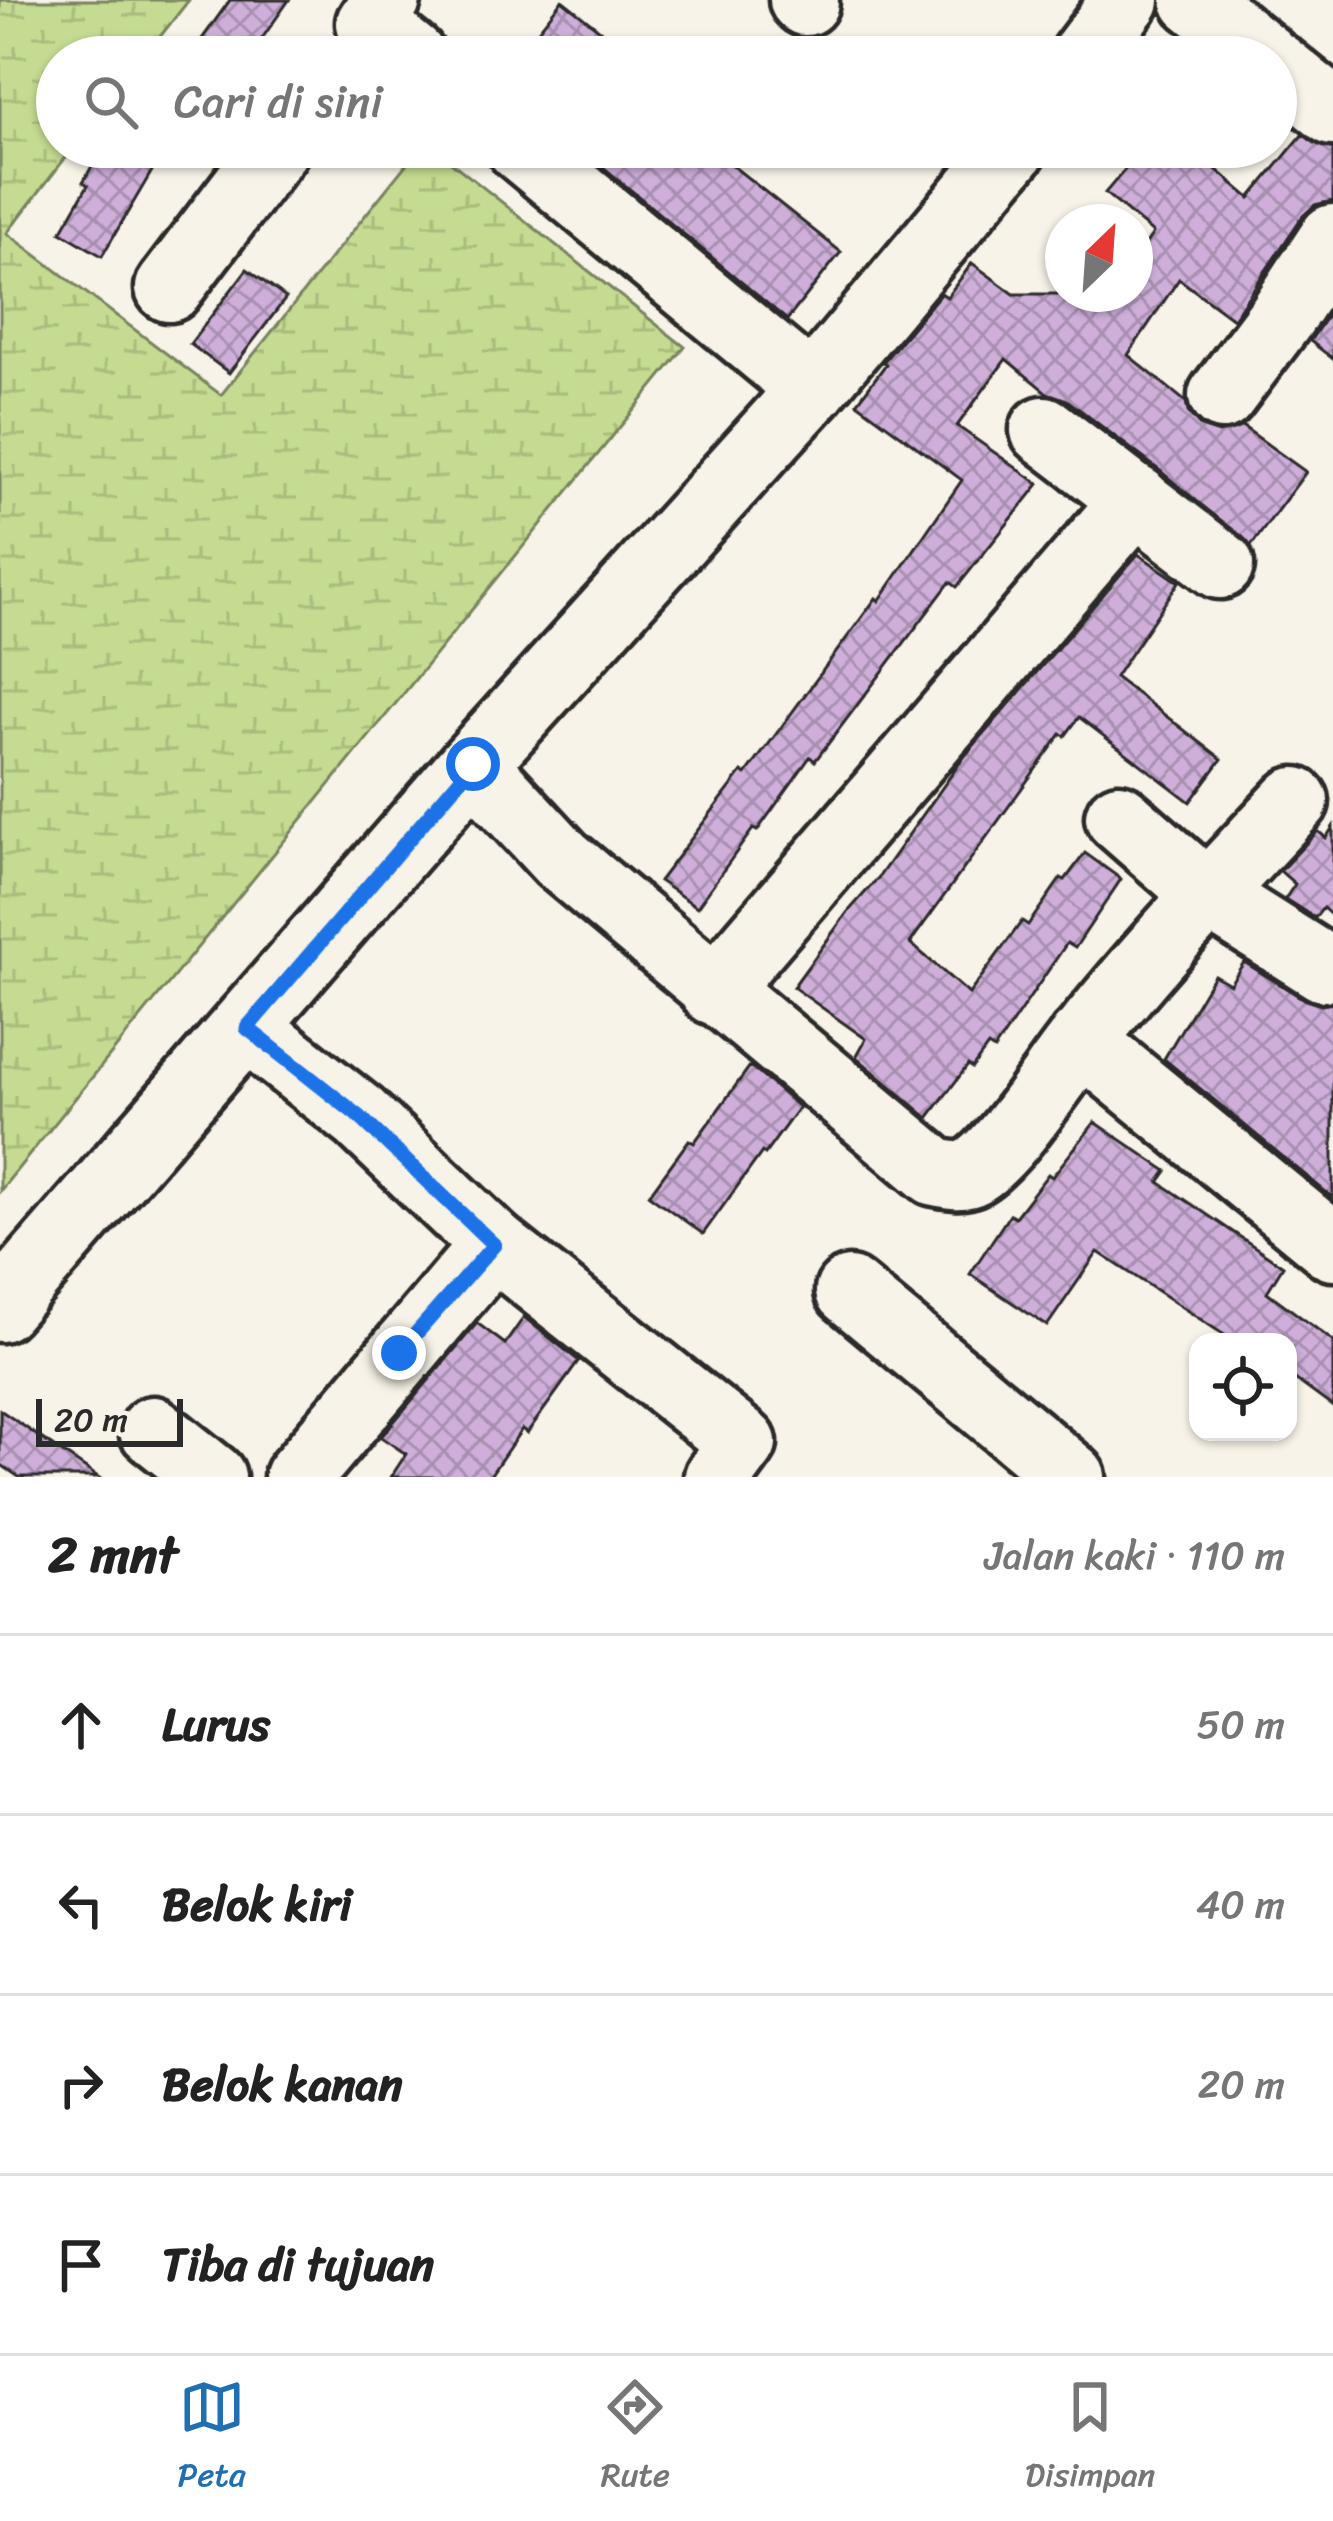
<!DOCTYPE html>
<html lang="id">
<head>
<meta charset="utf-8">
<style>
	:root { --surface:#fff; --page:#f6f6f6; --text:#222; --muted:#767676; --line:#e0e0e0; --accent:#1f6fb2 }
	body { margin:0; font-family:Sriracha,sans-serif; background:var(--page); color:var(--text) }
	.controls { position:absolute; right:36px; bottom:36px; display:grid; overflow:hidden; border-radius:24px; box-shadow:0 3px 9px #0004 }
	.controls button { width:108px; height:108px; display:grid; place-items:center; padding:0; border:0; border-bottom:3px solid var(--line); background:var(--surface); color:var(--text); font:60px sans-serif }
	.compass { position:absolute; left:1045px; top:204px; width:108px; height:108px; border-radius:50%; background:var(--surface); box-shadow:0 3px 9px #0004; rotate:25deg }
	.scale { position:absolute; left:36px; bottom:30px; width:147px; box-sizing:border-box; padding-left:12px; border:6px solid #2b2b2b; border-top:0; font-size:33px; line-height:42px; white-space:nowrap; color:#2b2b2b; -webkit-text-stroke:9px #f7f3e8; paint-order:stroke }
	.stop { position:absolute; width:36px; height:36px; margin:-27px; border:9px solid #1a73e8; border-radius:50%; background:#fff }
	.stop.end { background:#1a73e8; border-color:#fff; box-shadow:0 3px 12px #0008 }
	.list { margin:0; padding:0; list-style:none }
	h2 { display:flex; justify-content:space-between; align-items:center; height:156px; margin:0; padding:0 48px; font-size:51px }
	h2 small { font-size:39px; font-weight:400; color:var(--muted) }
	.list li { display:grid; grid-template-columns:78px 1fr auto; gap:36px; align-items:center; box-sizing:border-box; height:180px; padding:0 48px; border-top:3px solid var(--line) }
	.list b { display:block; font-size:45px; white-space:nowrap }
	.list em { font-size:39px; font-style:normal; color:var(--muted) }
	.icon { flex:none; width:66px; height:66px; fill:none; stroke:currentColor; stroke-width:2; stroke-linecap:round; stroke-linejoin:round }
	.map { position:relative; flex:none; width:1333px; height:1477px; overflow:hidden }
	.search { position:absolute; background:var(--surface); box-shadow:0 3px 9px #0004; left:36px; right:36px; top:36px; height:132px; display:flex; align-items:center; gap:30px; box-sizing:border-box; padding:0 42px; border-radius:66px; color:var(--muted); font-size:45px }
	.sheet { height:876px; background:var(--surface) }
	nav { display:flex; justify-content:space-around; align-items:center; box-sizing:border-box; height:168px; border-top:3px solid var(--line); background:var(--surface); font-size:33px; color:var(--muted) }
	nav a { display:grid; justify-items:center; gap:6px }
	nav .on { color:var(--accent) }
	.map>svg:first-child { display:block }
	.wetland { fill:url(#wetland-marsh); stroke:#78835e; stroke-width:3 }
	.building { fill:url(#building-cross-hatch); stroke:#2b2b2b; stroke-width:3 }
	.lines { fill:none; stroke-linecap:round; stroke-linejoin:round }
	.minor-casing { stroke:#2b2b2b; stroke-width:75 }
	.minor { stroke:#f7f3e8; stroke-width:66 }
	.route { stroke:#1a73e8; stroke-width:15 }
</style>
</head>
<body>
<div class="map">
<svg width="1333" height="1477" viewBox="0 0 1333 1477">
	<defs>
		<pattern id="wetland-marsh" width="20" height="14" patternUnits="userSpaceOnUse" patternTransform="scale(3)"><rect width="20" height="14" fill="#c4db91"/><path d="M1 5h8M5 5V1M11 12h8M15 12V8" fill="none" stroke="#a9bc7d"/></pattern>
		<pattern id="building-cross-hatch" width="8" height="8" patternUnits="userSpaceOnUse" patternTransform="scale(3)"><rect width="8" height="8" fill="#cfafda"/><path d="M0 0l8 8M0 8l8-8" fill="none" stroke="#a88fb1"/></pattern>
	</defs>
	<rect width="100%" height="100%" fill="#f7f3e8"/>
	<filter id="ink" filterUnits="userSpaceOnUse"><feTurbulence type="fractalNoise" baseFrequency=".00833" numOctaves="2"/><feDisplacementMap in="SourceGraphic" scale="24" xChannelSelector="R" yChannelSelector="G"/><feConvolveMatrix kernelMatrix="1 2 1 2 8 2 1 2 1" color-interpolation-filters="sRGB"/></filter>
	<g filter="url(#ink)">
		<!-- wetland -->
		<path class="wetland" d="M 0,0 L 189,0 L 144,57 L 57,57 L 57,147 L 74,147 L 7,233 L 221,395 L 420,147 L 432,147 L 685,347 L 0,1191 Z"/>
		<!-- building -->
		<g class="building">
			<path d="M 230,0 L 289,0 L 249,57 L 189,57 Z"/>
			<path d="M 562,0 L 600,30 L 579,57 L 517,57 Z"/>
			<path d="M 1302,135 L 1333,149 L 1333,201 L 1315,205 L 1302,217 L 1233,319 L 1179,279 L 1128,355 L 1186,402 L 1188,412 L 1201,427 L 1219,433 L 1242,426 L 1306,472 L 1251,546 L 1159,470 L 1067,400 L 1047,393 L 1006,359 L 957,426 L 1039,484 L 957,587 L 950,582 L 815,761 L 810,757 L 757,831 L 753,829 L 697,907 L 659,881 L 742,772 L 746,775 L 876,598 L 879,601 L 962,480 L 857,403 L 886,364 L 883,362 L 941,293 L 947,297 L 972,263 L 1014,294 L 1135,294 L 1135,260 L 1153,233 L 1105,193 L 1144,147 L 1190,147 L 1250,198 Z"/>
			<path d="M 103,147 L 166,147 L 102,256 L 61,232 L 88,185 L 83,182 Z"/>
			<path d="M 579,147 L 709,147 L 841,252 L 787,320 Z"/>
			<path d="M 247,269 L 286,298 L 229,373 L 190,344 Z"/>
			<path d="M 1333,307 L 1333,359 L 1310,341 Z"/>
			<path d="M 1138,554 L 1179,582 L 1115,677 L 1222,759 L 1190,802 L 1079,717 L 1065,736 L 1061,734 L 910,943 L 969,994 L 1022,921 L 1028,925 L 1061,878 L 1065,880 L 1085,853 L 1121,879 L 1075,948 L 1067,943 L 994,1050 L 988,1046 L 972,1068 L 968,1065 L 928,1118 L 856,1057 L 866,1039 L 793,987 L 847,913 L 878,878 L 964,757 Z"/>
			<path d="M 1333,827 L 1333,917 L 1323,908 L 1315,918 L 1285,899 L 1295,884 L 1280,871 L 1318,831 L 1326,838 Z"/>
			<path d="M 1244,962 L 1305,1000 L 1321,1005 L 1333,1003 L 1333,1198 L 1164,1059 L 1214,975 L 1230,984 Z"/>
			<path d="M 750,1066 L 799,1107 L 765,1154 L 762,1152 L 703,1234 L 649,1195 L 689,1140 L 694,1143 Z"/>
			<path d="M 1095,1122 L 1167,1171 L 1159,1182 L 1283,1266 L 1267,1292 L 1333,1341 L 1333,1407 L 1288,1374 L 1288,1342 L 1235,1342 L 1098,1252 L 1047,1326 L 970,1274 L 1010,1214 L 1015,1217 L 1048,1174 L 1052,1177 Z"/>
			<path d="M 524,1317 L 579,1361 L 527,1433 L 522,1429 L 489,1477 L 391,1477 L 406,1454 L 381,1437 L 477,1323 L 505,1344 Z"/>
			<path d="M 0,1410 L 98,1477 L 19,1477 L 0,1464 Z"/>
		</g>
		<g class="lines">
			<!-- minor casing -->
			<g class="minor-casing">
				<g id="minor">
					<path d="M 387,0 L 370,23 L 412,57"/>
					<path d="M 803,0 L 805,2"/>
					<path d="M 1195,0 L 1265,57"/>
					<path d="M 1083,57 L 1126,0"/>
					<path d="M 1276,66 L 1333,112"/>
					<path d="M 520,147 L 812,389"/>
					<path d="M 169,288 L 276,147"/>
					<path d="M 1222,396 L 1282,316 L 1333,238"/>
					<path d="M 1044,430 L 1220,565"/>
					<path d="M 473,764 L 561,859 L 935,1172 C 947,1174 961,1178 972,1172 C 1004,1155 1054,1075 1079,1044 C 1146,959 1221,880 1295,801"/>
					<path d="M 1119,817 L 1207,894 L 1324,968"/>
					<path d="M 714,991 L 1136,499"/>
					<path d="M 247,1028 L 360,1117 L 494,1245 L 743,1443 L 718,1477"/>
					<path d="M 1081,1040 L 1333,1247"/>
					<path d="M 849,1291 L 1072,1477"/>
					<path d="M 0,1308 L 473,764 L 812,389 L 1014,147"/>
					<path d="M 153,1430 L 212,1477"/>
					<path d="M 298,1477 L 494,1245"/>
				</g>
			</g>
			<!-- minor -->
			<use href="#minor" class="minor"/>
		</g>
	</g>
	<g class="lines" filter="url(#ink)">
		<!-- route -->
		<path class="route" d="M 399,1353 L 494,1245 L 360,1117 L 247,1028 L 473,764"/>
	</g>
</svg>
<div class="controls">
<button><svg class="icon" aria-label="locate" viewBox="0 0 24 24"><circle cx="12" cy="12" r="6"/><path d="M12 2v4M12 18v4M2 12h4M18 12h4"/></svg></button>
</div>
<svg class="compass" viewBox="-18 -18 36 36"><path d="M0-13l5 13h-10z" fill="#e53935"/><path d="M0 13l5-13h-10z" fill="#767676"/></svg>
<div class="scale">20 m</div>
<div class="stop" style="left:473px;top:764px"></div>
<div class="stop end" style="left:399px;top:1353px"></div>
<div class="search"><svg class="icon" aria-label="search" viewBox="0 0 24 24"><circle cx="10" cy="10" r="6"/><path d="M15 15l6 6"/></svg>Cari di sini</div>
</div>
<section class="sheet">
<h2>2 mnt<small>Jalan kaki · 110 m</small></h2>
<ul class="list">
<li><svg class="icon" aria-label="ahead" viewBox="0 0 24 24"><path d="M12 20V5M6 11l6-6 6 6"/></svg><div><b>Lurus</b></div><em>50 m</em></li>
<li><svg class="icon" aria-label="left" viewBox="0 0 24 24"><path d="M17 20v-9H6M10 6l-5 5 5 5"/></svg><div><b>Belok kiri</b></div><em>40 m</em></li>
<li><svg class="icon" aria-label="right" viewBox="0 0 24 24"><path d="M7 20v-9h11M14 6l5 5-5 5"/></svg><div><b>Belok kanan</b></div><em>20 m</em></li>
<li><svg class="icon" aria-label="arrive" viewBox="0 0 24 24"><path d="M6 21V4h12l-3 4 3 4H6"/></svg><div><b>Tiba di tujuan</b></div></li>
</ul>
</section>
<nav>
<a class="on"><svg class="icon" aria-label="map" viewBox="0 0 24 24"><path d="M3 6l6-2 6 2 6-2v14l-6 2-6-2-6 2zM9 4v14M15 6v14"/></svg>Peta</a>
<a><svg class="icon" aria-label="directions" viewBox="0 0 24 24"><path d="M12 3l9 9-9 9-9-9zM9 14v-3h6M13 9l2 2-2 2"/></svg>Rute</a>
<a><svg class="icon" aria-label="saved" viewBox="0 0 24 24"><path d="M7 4h10v16l-5-4-5 4z"/></svg>Disimpan</a>
</nav>
</body>
</html>
